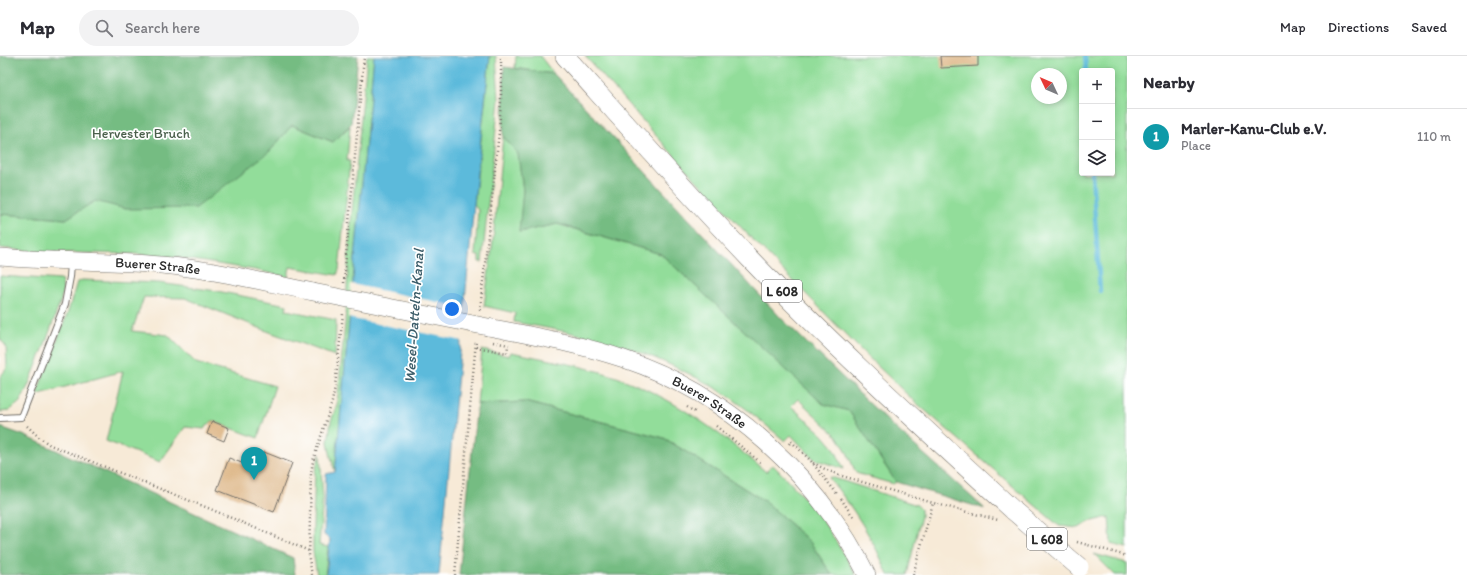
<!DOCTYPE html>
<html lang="en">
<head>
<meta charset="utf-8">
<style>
	:root { --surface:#fff; --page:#f2f2f3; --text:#2b2b33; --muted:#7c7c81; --line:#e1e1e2; --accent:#0b8043 }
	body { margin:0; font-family:Itim,sans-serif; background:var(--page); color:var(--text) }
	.controls { position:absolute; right:12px; top:12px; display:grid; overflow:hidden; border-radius:4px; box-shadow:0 2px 6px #0003 }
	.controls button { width:36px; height:36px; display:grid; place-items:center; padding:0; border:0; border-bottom:1px solid var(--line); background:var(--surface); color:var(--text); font:20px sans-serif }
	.compass { position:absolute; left:1031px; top:12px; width:36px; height:36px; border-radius:50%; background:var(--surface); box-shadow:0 2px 6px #0003; rotate:314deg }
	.you { position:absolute; left:452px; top:253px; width:14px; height:14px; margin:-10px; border:3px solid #fff; border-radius:50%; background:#1a73e8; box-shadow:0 0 0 6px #1a73e833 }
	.badge { display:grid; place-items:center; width:26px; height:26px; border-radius:50%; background:var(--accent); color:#fff; font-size:13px; font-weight:700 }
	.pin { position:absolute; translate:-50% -33px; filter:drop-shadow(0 1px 2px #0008) }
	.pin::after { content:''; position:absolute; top:21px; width:14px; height:12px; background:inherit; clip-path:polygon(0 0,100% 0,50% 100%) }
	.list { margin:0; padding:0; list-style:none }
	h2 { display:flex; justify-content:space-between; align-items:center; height:52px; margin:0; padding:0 16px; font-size:17px }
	h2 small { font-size:13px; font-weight:400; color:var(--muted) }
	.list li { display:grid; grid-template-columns:26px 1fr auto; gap:12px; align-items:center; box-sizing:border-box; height:56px; padding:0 16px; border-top:1px solid var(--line) }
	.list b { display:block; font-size:15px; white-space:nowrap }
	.list p { margin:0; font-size:13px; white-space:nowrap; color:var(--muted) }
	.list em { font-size:13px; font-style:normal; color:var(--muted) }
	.icon { flex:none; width:22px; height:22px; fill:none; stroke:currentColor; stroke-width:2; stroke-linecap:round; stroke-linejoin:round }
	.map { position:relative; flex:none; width:1127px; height:519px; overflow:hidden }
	header { display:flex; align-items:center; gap:24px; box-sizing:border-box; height:56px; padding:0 20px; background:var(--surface); border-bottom:1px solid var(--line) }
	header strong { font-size:19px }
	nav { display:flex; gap:22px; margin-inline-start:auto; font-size:14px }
	.search { width:280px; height:36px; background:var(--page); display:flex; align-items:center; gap:10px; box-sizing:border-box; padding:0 14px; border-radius:22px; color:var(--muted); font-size:15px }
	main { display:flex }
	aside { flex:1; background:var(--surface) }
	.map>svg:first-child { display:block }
	.green { fill:#92dd9a; stroke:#5e8462; fill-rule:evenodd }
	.forest { fill:#75bc82; stroke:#507456 }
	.water { fill:#5cbadb; stroke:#447283 }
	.pier { fill:#f7ead7 }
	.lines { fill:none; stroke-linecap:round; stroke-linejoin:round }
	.stream { stroke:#5cbadb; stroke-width:4.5 }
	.building { fill:#deb889 }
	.lane-casing { stroke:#726e67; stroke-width:8 }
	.secondary-casing { stroke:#726e67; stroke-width:18 }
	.primary-casing { stroke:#726e67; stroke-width:20 }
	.path { stroke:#726e67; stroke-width:2.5; stroke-dasharray:1 3; stroke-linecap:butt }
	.lane { stroke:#fff; stroke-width:6 }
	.secondary { stroke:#fff; stroke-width:17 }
	.primary { stroke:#fff; stroke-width:19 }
	.secondary-bridge-casing { stroke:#726e67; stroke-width:18; stroke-linecap:butt }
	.primary-bridge-casing { stroke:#726e67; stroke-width:20; stroke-linecap:butt }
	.path-bridge { stroke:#726e67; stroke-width:2.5; stroke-dasharray:1 3; stroke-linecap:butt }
	.secondary-bridge { stroke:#fff; stroke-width:17 }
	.primary-bridge { stroke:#fff; stroke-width:19 }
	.labels { text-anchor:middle; stroke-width:3.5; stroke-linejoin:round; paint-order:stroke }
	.shield { fill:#fff; stroke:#6b6b6b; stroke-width:1 }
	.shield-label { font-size:13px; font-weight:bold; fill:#2b2b2b }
	.park-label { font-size:14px; fill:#4a604c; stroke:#fff }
	.street-label { font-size:14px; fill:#2b2b2b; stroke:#fff }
	.water-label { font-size:15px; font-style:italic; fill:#3c5d69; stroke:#fff }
</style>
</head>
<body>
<header>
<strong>Map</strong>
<div class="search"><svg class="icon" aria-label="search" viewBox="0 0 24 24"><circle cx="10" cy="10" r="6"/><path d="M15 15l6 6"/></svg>Search here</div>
<nav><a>Map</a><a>Directions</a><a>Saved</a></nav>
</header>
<main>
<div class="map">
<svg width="1127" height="519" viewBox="0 0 1127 519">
	<rect width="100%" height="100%" fill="#fff"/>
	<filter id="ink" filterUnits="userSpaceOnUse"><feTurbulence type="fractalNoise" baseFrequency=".025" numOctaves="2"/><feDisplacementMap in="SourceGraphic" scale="8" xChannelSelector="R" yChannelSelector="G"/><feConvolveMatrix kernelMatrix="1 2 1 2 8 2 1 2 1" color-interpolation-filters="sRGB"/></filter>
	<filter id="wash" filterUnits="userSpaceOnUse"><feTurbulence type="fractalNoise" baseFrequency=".012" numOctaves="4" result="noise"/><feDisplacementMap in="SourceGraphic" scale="16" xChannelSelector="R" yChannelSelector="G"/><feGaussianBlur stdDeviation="0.9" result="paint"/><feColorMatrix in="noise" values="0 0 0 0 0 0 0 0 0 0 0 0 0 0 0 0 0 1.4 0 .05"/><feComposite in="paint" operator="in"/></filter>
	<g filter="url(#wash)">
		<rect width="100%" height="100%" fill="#f7ead7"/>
		<!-- green -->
		<g class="green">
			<path d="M 367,0 L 374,0 L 335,416 L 330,397 L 328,386 L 331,365 L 337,348 L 345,268 L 350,176 Z"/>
			<path d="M 490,0 L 496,0 L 499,44 L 482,206 L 479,206 L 479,200 L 475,199 L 478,154 L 474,149 Z"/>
			<path d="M 516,0 L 540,0 L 554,18 L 515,12 Z"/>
			<path d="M 585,0 L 1127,0 L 1127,492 L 1111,488 L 1109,461 L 1088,466 L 1079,472 L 1059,470 L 913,344 L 862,295 L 756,187 L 694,122 ZM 1082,15 L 1112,15 L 1112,117 L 1082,117 ZM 1037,18 L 1061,18 L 1061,42 L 1037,42 Z"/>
			<path d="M 292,69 L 333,86 L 350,70 L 347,105 L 350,105 L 339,214 L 337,219 L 290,211 L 288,221 L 255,214 L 181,202 L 136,198 L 40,196 L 0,192 L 0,158 L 66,163 L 95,144 L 126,153 L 270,95 Z"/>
			<path d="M 503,80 L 518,97 L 523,134 L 520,176 L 557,168 L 661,198 L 823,347 L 849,355 L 896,426 L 893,428 L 856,417 L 846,394 L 837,380 L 798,343 L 791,350 L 823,379 L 834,392 L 844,413 L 814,403 L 791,379 L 785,385 C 768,371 751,356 733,343 C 698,320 649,297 609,286 C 578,277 546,272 514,266 L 515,257 L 484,250 L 493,185 Z"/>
			<path d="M 0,220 L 61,224 L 63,233 L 61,244 L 44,291 L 28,330 L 20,346 L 9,355 L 0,356 L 0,321 L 7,312 L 6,290 L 0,283 Z"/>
			<path d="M 82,224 L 159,227 L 217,235 L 287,249 L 286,254 L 336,264 L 335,300 L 267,275 L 185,242 L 144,241 L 132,275 L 168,279 L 196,307 L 275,330 L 258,382 L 212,365 L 204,373 L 185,371 L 160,406 L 106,385 L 123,315 L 36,339 L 68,256 L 77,226 Z"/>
			<path d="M 482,294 L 509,300 L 511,296 C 544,303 579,309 611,319 C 670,339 720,376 766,416 L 772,409 L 774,410 C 790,426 806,443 820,461 C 833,479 844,499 856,519 L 832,519 L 810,486 L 766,446 L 664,382 L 525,346 L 477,348 Z"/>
			<path d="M 320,398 L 323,442 L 319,489 L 328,491 L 325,519 L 317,519 L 313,496 L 313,468 L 315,415 Z"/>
			<path d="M 831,421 L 917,449 L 921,453 L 921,460 L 907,519 L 888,519 C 874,484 853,451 829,422 Z"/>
			<path d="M 1094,498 L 1127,507 L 1127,519 L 1115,519 Z"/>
		</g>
		<!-- forest -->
		<g class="forest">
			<path d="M 0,0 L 358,0 L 351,68 L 333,86 L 292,69 L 270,95 L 196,152 L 126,153 L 95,145 L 66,163 L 0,158 Z"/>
			<path d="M 504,11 L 554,18 L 780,261 L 893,370 L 985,453 L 896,426 L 849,355 L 823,348 L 661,198 L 558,168 L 519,176 L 523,134 L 518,98 L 503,80 Z"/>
			<path d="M 525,346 L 664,382 L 766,446 L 810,486 L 832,519 L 459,519 L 477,348 Z"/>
			<path d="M 0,371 L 23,379 L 293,502 L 295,519 L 0,519 Z"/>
		</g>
		<!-- water -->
		<path class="water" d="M 374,0 L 490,0 L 477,117 L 439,519 L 326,519 L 330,483 L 324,479 L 326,418 L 335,416 Z"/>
		<!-- pier -->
		<path class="pier" d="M 351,228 L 466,252 L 463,285 L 348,262 Z"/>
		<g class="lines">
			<!-- stream -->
			<g class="stream">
				<path d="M 1085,0 L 1086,15"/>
				<path d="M 1092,117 L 1100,235"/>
			</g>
		</g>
		<g id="blocks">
			<!-- building -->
			<g class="building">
				<path d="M 940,0 L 978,0 L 978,10 L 941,12 Z"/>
				<path d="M 212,365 L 229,372 L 224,385 L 207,378 Z"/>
				<path d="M 264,396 L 292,407 L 274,456 L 217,434 L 229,402 L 257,413 Z"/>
			</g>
		</g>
	</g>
	<g filter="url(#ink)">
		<use href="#blocks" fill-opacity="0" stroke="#726e67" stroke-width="1"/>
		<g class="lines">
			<!-- lane casing -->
			<g class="lane-casing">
				<path id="lane" d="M 0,362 L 21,361 L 65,248 L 70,221 L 71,207"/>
			</g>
			<!-- secondary casing -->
			<g class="secondary-casing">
				<g id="secondary">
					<path id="s1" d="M 0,201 C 53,206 107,204 161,209 C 212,213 263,226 313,236"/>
					<path id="s2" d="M 488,271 C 533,280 580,288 624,303 C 729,338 818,420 867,519"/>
				</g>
			</g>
			<!-- primary casing -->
			<g class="primary-casing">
				<path id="primary" d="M 565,0 C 627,69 688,138 751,204 C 835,292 925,373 1014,455"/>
			</g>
			<!-- path -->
			<g class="path">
				<path d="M 344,227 L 346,200 L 364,0"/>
				<path d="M 480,254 L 499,76 L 501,45 L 501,0"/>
				<path d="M 476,291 L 507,297 L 508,290"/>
				<path d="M 687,351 L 697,357"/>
				<path d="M 27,370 L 39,381 L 50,389 L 208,452 L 309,495"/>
				<path d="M 716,370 L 760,406"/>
				<path d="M 789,388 L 791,385 L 811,405 L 838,439"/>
				<path d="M 813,407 L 825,413 L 839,419 L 933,447 L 998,464"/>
				<path d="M 841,443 L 854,462"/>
				<path d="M 1077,486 L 1127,500"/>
				<path d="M 312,519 L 309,503 L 311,417 L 313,405 L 332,346 L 335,330 L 343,258"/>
				<path d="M 455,519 L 476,285"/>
				<path d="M 913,519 L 933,447"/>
			</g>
			<!-- lane -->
			<use href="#lane" class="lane"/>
			<!-- secondary -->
			<use href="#secondary" class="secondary"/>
			<!-- primary -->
			<use href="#primary" class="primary"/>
			<!-- secondary-bridge casing -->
			<g class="secondary-bridge-casing">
				<path id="secondary-bridge" d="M 313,236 L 488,271"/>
			</g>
			<!-- primary-bridge casing -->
			<g class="primary-bridge-casing">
				<path id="primary-bridge" d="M 1014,455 L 1079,511"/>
			</g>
			<!-- path-bridge -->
			<path class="path-bridge" d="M 493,286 L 509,289"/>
			<!-- secondary-bridge -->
			<use href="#secondary-bridge" class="secondary-bridge"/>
			<!-- primary-bridge -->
			<use href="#primary-bridge" class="primary-bridge"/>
		</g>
	</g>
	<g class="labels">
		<!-- shield labels -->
		<g class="shield">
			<rect x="762" y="224" width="40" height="22" rx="3"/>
			<rect x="1027" y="472" width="40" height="22" rx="3"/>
		</g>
		<g class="shield-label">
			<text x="782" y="240">L 608</text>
			<text x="1047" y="488">L 608</text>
		</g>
		<!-- park labels -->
		<g class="park-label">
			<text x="141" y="82">Hervester Bruch</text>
		</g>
		<!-- street labels -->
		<g class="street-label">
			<text dy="5" stroke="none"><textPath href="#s1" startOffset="158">Buerer Straße</textPath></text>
			<text dy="5" stroke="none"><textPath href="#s2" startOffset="236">Buerer Straße</textPath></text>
		</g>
		<!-- water labels -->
		<g class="water-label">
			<text transform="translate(414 260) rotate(-86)" y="5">Wesel-Datteln-Kanal</text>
		</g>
	</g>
</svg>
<div class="controls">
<button>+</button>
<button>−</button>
<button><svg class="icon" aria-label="layers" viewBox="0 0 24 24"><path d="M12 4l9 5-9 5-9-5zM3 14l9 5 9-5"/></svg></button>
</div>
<svg class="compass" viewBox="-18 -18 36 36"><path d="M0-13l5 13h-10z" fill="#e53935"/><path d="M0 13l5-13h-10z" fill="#7c7c81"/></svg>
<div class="you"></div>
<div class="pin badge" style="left:254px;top:424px;background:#0f9aa8">1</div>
</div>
<aside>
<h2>Nearby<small></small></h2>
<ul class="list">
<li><span class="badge" style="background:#0f9aa8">1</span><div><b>Marler-Kanu-Club e.V.</b><p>Place</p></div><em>110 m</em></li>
</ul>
</aside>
</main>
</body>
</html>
